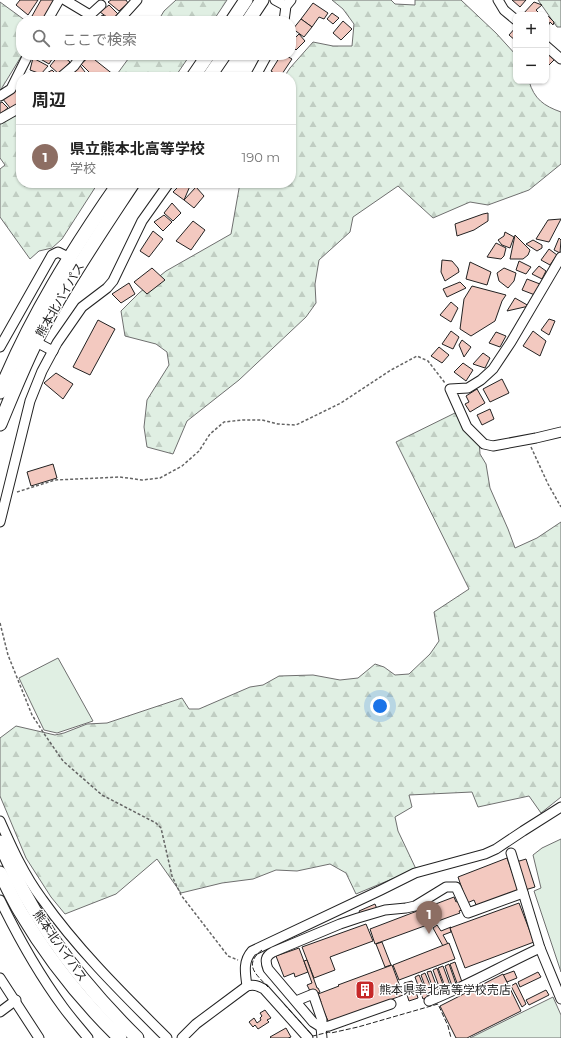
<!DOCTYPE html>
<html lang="ja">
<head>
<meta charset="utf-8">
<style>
	:root { --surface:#fff; --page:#f2f2f2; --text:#222; --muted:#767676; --line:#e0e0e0; --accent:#c62828 }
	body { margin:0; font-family:Montserrat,"Noto Sans JP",sans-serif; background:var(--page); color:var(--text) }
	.controls { position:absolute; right:12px; top:12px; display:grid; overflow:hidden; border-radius:8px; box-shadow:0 1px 3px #0004 }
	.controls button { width:36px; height:36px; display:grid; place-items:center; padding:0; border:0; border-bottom:1px solid var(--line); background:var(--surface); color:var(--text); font:20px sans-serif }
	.you { position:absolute; left:380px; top:706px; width:14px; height:14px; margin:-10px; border:3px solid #fff; border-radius:50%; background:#1a73e8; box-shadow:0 0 0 6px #1a73e833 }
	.badge { display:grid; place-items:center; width:26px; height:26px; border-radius:50%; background:var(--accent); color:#fff; font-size:13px; font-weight:700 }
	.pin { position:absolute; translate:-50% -33px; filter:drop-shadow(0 1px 2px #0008) }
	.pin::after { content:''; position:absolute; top:21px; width:14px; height:12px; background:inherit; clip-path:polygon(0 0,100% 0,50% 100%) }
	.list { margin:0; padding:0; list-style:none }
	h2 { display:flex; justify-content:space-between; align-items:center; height:52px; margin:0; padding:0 16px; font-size:17px }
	h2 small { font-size:13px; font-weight:400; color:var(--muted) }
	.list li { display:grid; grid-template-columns:26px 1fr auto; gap:12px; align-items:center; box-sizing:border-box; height:64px; padding:0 16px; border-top:1px solid var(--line) }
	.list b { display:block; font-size:15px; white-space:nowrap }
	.list p { margin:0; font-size:13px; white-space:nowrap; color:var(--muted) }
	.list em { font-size:13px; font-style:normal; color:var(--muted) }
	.icon { flex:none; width:22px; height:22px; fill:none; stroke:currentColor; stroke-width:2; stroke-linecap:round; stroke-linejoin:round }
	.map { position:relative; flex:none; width:561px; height:1038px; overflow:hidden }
	.search { position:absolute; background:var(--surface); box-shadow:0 1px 3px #0004; left:16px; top:16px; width:280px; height:44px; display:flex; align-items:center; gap:10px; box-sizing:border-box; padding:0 14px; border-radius:16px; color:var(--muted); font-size:15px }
	.panel { position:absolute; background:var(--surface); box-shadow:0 1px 3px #0004; left:16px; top:72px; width:280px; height:116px; border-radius:16px }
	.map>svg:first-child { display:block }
	.grass { fill:#e0efe3; stroke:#6f6f6f }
	.forest { fill:url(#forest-firs); stroke:#6f6f6f }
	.building { fill:#f3c9c0; stroke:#222 }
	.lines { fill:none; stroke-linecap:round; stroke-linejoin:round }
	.minor-casing { stroke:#222; stroke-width:11 }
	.highway-casing { stroke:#222; stroke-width:15 }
	.path { stroke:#646464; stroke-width:1.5; stroke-dasharray:3 2; stroke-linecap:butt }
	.minor { stroke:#fff; stroke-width:9 }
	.highway { stroke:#fff; stroke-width:13 }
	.fence { stroke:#222; stroke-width:1; stroke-dasharray:5 2; stroke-linecap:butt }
	.labels { text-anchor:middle; stroke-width:3; stroke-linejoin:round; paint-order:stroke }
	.street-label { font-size:12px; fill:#222; stroke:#fff }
	.poi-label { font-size:12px; fill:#222; stroke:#fff; text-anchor:start }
</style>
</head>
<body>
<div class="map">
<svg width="561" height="1038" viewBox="0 0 561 1038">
	<defs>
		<pattern id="forest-firs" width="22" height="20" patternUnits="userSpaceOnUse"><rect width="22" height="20" fill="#e0efe3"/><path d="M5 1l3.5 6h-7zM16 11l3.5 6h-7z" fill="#c0cdc2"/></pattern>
	</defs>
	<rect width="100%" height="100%" fill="#fff"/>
	<!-- grass -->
	<g class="grass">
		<path d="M 58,658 L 93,721 L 57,733 L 44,730 L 19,678 Z"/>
		<path d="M 561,839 L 561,972 L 534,891 L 541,888 L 533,855 L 542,848 Z"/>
		<path d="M 553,997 L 561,1015 L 561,1038 L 470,1038 Z"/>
	</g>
	<!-- forest -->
	<g class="forest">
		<path d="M 176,0 L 227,0 L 213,21 L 158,21 L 164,11 Z"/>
		<path d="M 332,0 L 391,0 L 395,4 L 415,5 L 415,0 L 461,0 L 496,33 L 516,55 L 516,81 L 529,81 C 534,99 544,106 561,112 L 561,164 L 529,190 L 488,205 L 470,202 L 433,218 L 398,186 L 353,217 L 350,232 L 319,260 L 315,284 L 316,303 L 306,317 L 239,380 L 187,421 L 173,454 L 147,447 L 144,427 L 147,400 L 169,365 L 167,352 L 156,344 L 125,336 L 121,311 L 139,293 L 166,271 L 231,234 L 240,183 L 291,183 L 291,77 L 284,77 L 290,68 L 313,42 L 333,46 L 352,46 L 354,24 L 343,9 Z"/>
		<path d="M 538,0 L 561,0 L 561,27 L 557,27 Z"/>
		<path d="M 0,2 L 26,21 L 21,21 L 22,55 L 0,91 Z"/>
		<path d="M 131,55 L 190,55 L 175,77 L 115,77 Z"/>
		<path d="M 21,109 L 21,183 L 98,183 L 62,239 L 52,248 L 39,251 L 30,259 L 0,217 L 0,169 L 5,165 L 0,158 L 0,121 Z"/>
		<path d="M 459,411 L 479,439 L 480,454 L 486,464 L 490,488 L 508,529 L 515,548 L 537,538 L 561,522 L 561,797 L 541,813 L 529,796 L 478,807 L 472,792 L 409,795 L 412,807 L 395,817 L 398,831 L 416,869 L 356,894 L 346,873 L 330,864 L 297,871 L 276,870 L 253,879 L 222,883 L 181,893 L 157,859 L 116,894 L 65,914 L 51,897 L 26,858 L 0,796 L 0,738 L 16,726 L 55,735 L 64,733 L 87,724 L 107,723 L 182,698 L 189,709 L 199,709 L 250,687 L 263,685 L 279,676 L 313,675 L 340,680 L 358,678 L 375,664 L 384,667 L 395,675 L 409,674 L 430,654 L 439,641 L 434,612 L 469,589 L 396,442 Z"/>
	</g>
	<!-- building -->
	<g class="building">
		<path d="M 20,0 L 38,0 L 28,15 L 16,5 Z"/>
		<path d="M 41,0 L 55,0 L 43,20 L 32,16 Z"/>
		<path d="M 111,0 L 126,0 L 128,3 L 119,11 L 108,2 Z"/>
		<path d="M 512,0 L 526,0 L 520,7 Z"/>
		<path d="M 534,2 L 542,5 L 536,10 L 539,13 L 537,15 L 525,15 L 523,14 Z"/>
		<path d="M 313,3 L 328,13 L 324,19 L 319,17 L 312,27 L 301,19 Z"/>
		<path d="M 109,5 L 118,14 L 111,20 L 100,12 Z"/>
		<path d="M 332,13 L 339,18 L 333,24 L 327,19 Z"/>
		<path d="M 103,15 L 108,21 L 93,21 Z"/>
		<path d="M 548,16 L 554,22 L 553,25 L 550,22 L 546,31 L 546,18 Z"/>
		<path d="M 301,19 L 312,27 L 304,37 L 293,29 Z"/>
		<path d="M 343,21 L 352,29 L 341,40 L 333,33 Z"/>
		<path d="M 516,27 L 516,41 L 509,35 Z"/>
		<path d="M 299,34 L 305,41 L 296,50 L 291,45 L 291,42 Z"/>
		<path d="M 548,52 L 555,59 L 546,68 L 546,54 Z"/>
		<path d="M 39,55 L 53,55 L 54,56 L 49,64 L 37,57 Z"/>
		<path d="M 59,55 L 62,55 L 70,62 L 59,74 L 50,66 Z"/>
		<path d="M 281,55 L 285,55 L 292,59 L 280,77 L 271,71 Z"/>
		<path d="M 90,56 L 114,75 L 111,77 L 94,77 L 81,64 Z"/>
		<path d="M 33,58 L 48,66 L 41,74 L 30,70 Z"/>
		<path d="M 79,64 L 88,76 L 67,77 Z"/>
		<path d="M 52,70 L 57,75 L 55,77 L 40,77 Z"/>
		<path d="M 15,88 L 21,96 L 21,102 L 11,109 L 2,98 Z"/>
		<path d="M 2,102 L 8,108 L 0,114 L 0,103 Z"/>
		<path d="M 182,183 L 188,183 L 190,186 L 184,200 L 173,192 Z"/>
		<path d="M 196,187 L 204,196 L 194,208 L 184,200 Z"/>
		<path d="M 172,203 L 181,213 L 173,221 L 164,213 Z"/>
		<path d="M 488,213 L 488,221 L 474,230 L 457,236 L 455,224 L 483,214 Z"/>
		<path d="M 164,215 L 172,222 L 163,231 L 154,222 Z"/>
		<path d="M 561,219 L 549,242 L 536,239 L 548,220 Z"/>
		<path d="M 193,221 L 205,230 L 191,250 L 176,241 Z"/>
		<path d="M 153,231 L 163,239 L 149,257 L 140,251 Z"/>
		<path d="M 505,232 L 514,237 L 510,248 L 502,245 L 498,240 L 504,236 Z"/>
		<path d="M 515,235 L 530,250 L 528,255 L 523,259 L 510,259 Z"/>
		<path d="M 559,238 L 561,240 L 560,253 L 554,250 Z"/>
		<path d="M 533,240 L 542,245 L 542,248 L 537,251 L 526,244 Z"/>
		<path d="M 496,243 L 506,248 L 504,256 L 501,259 L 487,257 Z"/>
		<path d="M 549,249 L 557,255 L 550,265 L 541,260 Z"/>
		<path d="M 442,260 L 452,261 L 458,268 L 459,272 L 445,281 L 441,272 Z"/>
		<path d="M 519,261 L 531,267 L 526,274 L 516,270 Z"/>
		<path d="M 470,262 L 491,272 L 487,285 L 466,279 Z"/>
		<path d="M 539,266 L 546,271 L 542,279 L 532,274 Z"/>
		<path d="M 152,268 L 165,280 L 147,294 L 134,282 Z"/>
		<path d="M 504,268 L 516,273 L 514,281 L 508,288 L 499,281 L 497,273 Z"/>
		<path d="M 527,279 L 540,284 L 535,295 L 522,290 Z"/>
		<path d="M 460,282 L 466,288 L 447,297 L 443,289 Z"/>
		<path d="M 129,283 L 135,294 L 121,303 L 112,294 Z"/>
		<path d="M 472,286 L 506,295 L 502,301 L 495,321 L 471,336 L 460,329 L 464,299 Z"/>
		<path d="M 515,298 L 529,306 L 507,311 Z"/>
		<path d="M 451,302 L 458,308 L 451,322 L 440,315 Z"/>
		<path d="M 549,319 L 555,321 L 549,335 L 541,330 Z"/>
		<path d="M 98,320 L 115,329 L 90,375 L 73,367 Z"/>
		<path d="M 451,331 L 459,337 L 453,349 L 442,344 Z"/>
		<path d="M 533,331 L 546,341 L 540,356 L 523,346 Z"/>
		<path d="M 496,332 L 506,336 L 500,347 L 489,343 Z"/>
		<path d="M 462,340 L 471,347 L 464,357 L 459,345 Z"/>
		<path d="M 439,347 L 449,355 L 442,363 L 431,356 Z"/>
		<path d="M 483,353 L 490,358 L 485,368 L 473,364 Z"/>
		<path d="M 463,363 L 473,370 L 466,381 L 454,372 Z"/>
		<path d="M 56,373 L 73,384 L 63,399 L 44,383 Z"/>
		<path d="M 502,379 L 509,393 L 490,402 L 483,389 Z"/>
		<path d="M 477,389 L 485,403 L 470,412 L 465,404 L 469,402 L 466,396 Z"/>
		<path d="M 490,409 L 494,419 L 482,425 L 477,415 Z"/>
		<path d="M 53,464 L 57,478 L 31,486 L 27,472 Z"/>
		<path d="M 507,858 L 518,889 L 517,891 L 477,907 L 474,900 L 467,903 L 458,877 Z"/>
		<path d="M 526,859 L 535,887 L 525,890 L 516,862 Z"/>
		<path d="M 454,897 L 456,902 L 458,901 L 462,910 L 459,911 L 460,913 L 375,944 L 370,929 Z"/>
		<path d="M 519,903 L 534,942 L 465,968 L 450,928 Z"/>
		<path d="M 375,904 L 377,909 L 361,915 L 359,911 Z"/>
		<path d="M 366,924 L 373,941 L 330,957 L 335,970 L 314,978 L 302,947 Z"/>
		<path d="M 437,925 L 441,931 L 451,927 L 450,928 L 451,932 L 443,935 L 448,944 L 443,946 L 433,928 Z"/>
		<path d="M 382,942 L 391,965 L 385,967 L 376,944 Z"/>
		<path d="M 449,943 L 455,959 L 399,980 L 393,965 Z"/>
		<path d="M 299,948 L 308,972 L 295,977 L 294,973 L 284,977 L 276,956 Z"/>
		<path d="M 307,960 L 317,988 L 318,988 L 320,992 L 315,994 L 310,991 L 307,985 L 312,983 L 304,961 Z"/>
		<path d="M 455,962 L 462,982 L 457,983 L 450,964 Z"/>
		<path d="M 449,964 L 456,984 L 452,986 L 445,966 Z"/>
		<path d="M 392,965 L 403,995 L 329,1023 L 320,1003 L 321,1002 L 318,994 L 339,986 L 338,985 Z"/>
		<path d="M 443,966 L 451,988 L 446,989 L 438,968 Z"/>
		<path d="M 437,968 L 445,990 L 441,992 L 433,970 Z"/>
		<path d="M 431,971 L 439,993 L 435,994 L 427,972 Z"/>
		<path d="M 514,971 L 517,978 L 507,982 L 503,975 Z"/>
		<path d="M 538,972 L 541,977 L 520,987 L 518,982 Z"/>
		<path d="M 425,973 L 434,995 L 429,997 L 421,975 Z"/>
		<path d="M 503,974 L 521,1011 L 467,1038 L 456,1038 L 440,1006 Z"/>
		<path d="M 419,975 L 428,997 L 423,999 L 415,977 Z"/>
		<path d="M 412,981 L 415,988 L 407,991 L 404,983 Z"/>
		<path d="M 516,983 L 526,1004 L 522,1007 L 511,986 Z"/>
		<path d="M 546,990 L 549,995 L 529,1005 L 526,1000 Z"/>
		<path d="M 416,992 L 418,998 L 409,1001 L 407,995 Z"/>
		<path d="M 265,1010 L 271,1018 L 267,1020 L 269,1022 L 258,1029 L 255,1025 L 253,1027 L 249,1022 L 254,1018 L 257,1023 L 261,1020 L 260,1018 L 262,1016 L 260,1013 Z"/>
		<path d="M 286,1028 L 291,1037 L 288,1038 L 271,1038 L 270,1037 Z"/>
	</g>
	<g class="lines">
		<!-- minor casing -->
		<g class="minor-casing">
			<g id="minor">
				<path d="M 65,0 L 90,15 L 85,21"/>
				<path d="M 275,0 L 286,6"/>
				<path d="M 498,0 L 504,10 L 516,20"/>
				<path d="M 90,15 L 101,5"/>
				<path d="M 47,21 L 59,0"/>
				<path d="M 118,21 L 137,0"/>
				<path d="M 284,21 L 286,6 L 291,0"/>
				<path d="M 546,46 L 561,59"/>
				<path d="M 61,77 L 74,66 L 82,55"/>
				<path d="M 255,77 L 267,55"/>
				<path d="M 0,96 L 11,89 L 28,55"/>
				<path d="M 0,119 L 21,107"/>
				<path d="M 561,257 L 511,342 L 493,369 L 481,380 L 468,388 L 450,389 L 467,427 L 484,444 L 493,446 L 536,438 L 561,432"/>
				<path d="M 36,342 L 53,351"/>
				<path d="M 0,347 L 52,255 L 58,252 L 70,258"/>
				<path d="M 0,522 L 30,401 L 42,371 L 57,343 L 82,307 L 107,288 L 113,281 L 142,221 L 169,183"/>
				<path d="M 0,821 C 12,848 24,875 42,899 C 78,950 123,994 167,1038"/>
				<path d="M 511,853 L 540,948 L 561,999"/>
				<path d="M 0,900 C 18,937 38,973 63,1007 C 71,1018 80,1028 88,1038"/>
				<path d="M 0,978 L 39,1038"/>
				<path d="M 247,986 C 245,972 243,961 252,951 L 381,890 L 415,873 L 485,854 L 496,849 L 523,831 L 561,807"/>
				<path d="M 296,1001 L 313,994 L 322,1020 L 321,1027 L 322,1038"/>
				<path d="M 429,1001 C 467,986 503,965 540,948"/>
				<path d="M 391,1004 L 329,1026 L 321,1027 L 313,1022 L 268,969 C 265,961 265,956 273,952 L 340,924 L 358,918 L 385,910 L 406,908 L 415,906 L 446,887 L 456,887 L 468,913 L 523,893"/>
				<path d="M 0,1012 L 16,1000"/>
				<path d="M 182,1038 L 196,1024 L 247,986 C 254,984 258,986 264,989 L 308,1038"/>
			</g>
		</g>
		<!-- highway casing -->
		<g class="highway-casing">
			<g id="highway">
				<path d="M 232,21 L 246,0"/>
				<path d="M 248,21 L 262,0"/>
				<path d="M 193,77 L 208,55"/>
				<path d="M 209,77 L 224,55"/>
				<path d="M 0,392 C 30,318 73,249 119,183"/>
				<path d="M 0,424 C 15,388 29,352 48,318 C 74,271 104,227 133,183"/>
				<path d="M 0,842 C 30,917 80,982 137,1038"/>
				<path d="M 0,873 C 7,886 13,899 20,911 C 47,957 82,1001 120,1038"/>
			</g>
		</g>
		<!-- path -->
		<g class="path">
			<path d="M 531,447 L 548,484 L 561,507"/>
			<path d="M 17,492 L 55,480 L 120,477 L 142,480 L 160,478 L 182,466 L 199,451 L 210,434 L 224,422 L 243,420 L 262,420 L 278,424 L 296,425 L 341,403 L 391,370 L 417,356 L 428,361 L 445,383"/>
			<path d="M 0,623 L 8,655 L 32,715 L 45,735 L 63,761 L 102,795 L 156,823 L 161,828 L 172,876 L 181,895 L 228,956 L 238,960"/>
		</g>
		<!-- minor -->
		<use href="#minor" class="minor"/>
		<!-- highway -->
		<use href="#highway" class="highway"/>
		<!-- fence -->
		<g class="fence">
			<path d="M 262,950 C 243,965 256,974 268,987"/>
			<path d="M 284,1004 L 313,1036 L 329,1032 L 331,1033 L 358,1027 L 438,1004 L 448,1026 L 451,1038"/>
		</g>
	</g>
	<!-- icons -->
	<defs>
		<g id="building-square" transform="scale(1)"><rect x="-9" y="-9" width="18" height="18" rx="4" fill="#c62828" stroke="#fff"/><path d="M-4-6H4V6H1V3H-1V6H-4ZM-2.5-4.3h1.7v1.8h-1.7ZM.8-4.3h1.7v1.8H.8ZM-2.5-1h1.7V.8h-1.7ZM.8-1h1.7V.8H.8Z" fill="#fff"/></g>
	</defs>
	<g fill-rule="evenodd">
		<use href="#building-square" x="365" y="990"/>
	</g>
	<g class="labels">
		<!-- street labels -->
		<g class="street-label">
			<text transform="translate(60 300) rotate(-60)" y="4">熊本北バイパス</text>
			<text transform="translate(60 946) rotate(55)" y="4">熊本北バイパス</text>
		</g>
		<!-- poi labels -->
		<g class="poi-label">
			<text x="379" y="994">熊本県率北高等学校売店</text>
		</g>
	</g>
</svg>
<div class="controls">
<button>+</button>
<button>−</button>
</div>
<div class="you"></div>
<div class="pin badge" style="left:429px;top:934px;background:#8d6e63">1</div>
<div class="search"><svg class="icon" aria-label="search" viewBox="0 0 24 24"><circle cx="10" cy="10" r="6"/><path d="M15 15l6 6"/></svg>ここで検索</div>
<section class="panel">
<h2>周辺<small></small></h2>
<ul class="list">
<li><span class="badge" style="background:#8d6e63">1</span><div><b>県立熊本北高等学校</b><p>学校</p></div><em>190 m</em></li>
</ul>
</section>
</div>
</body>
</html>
